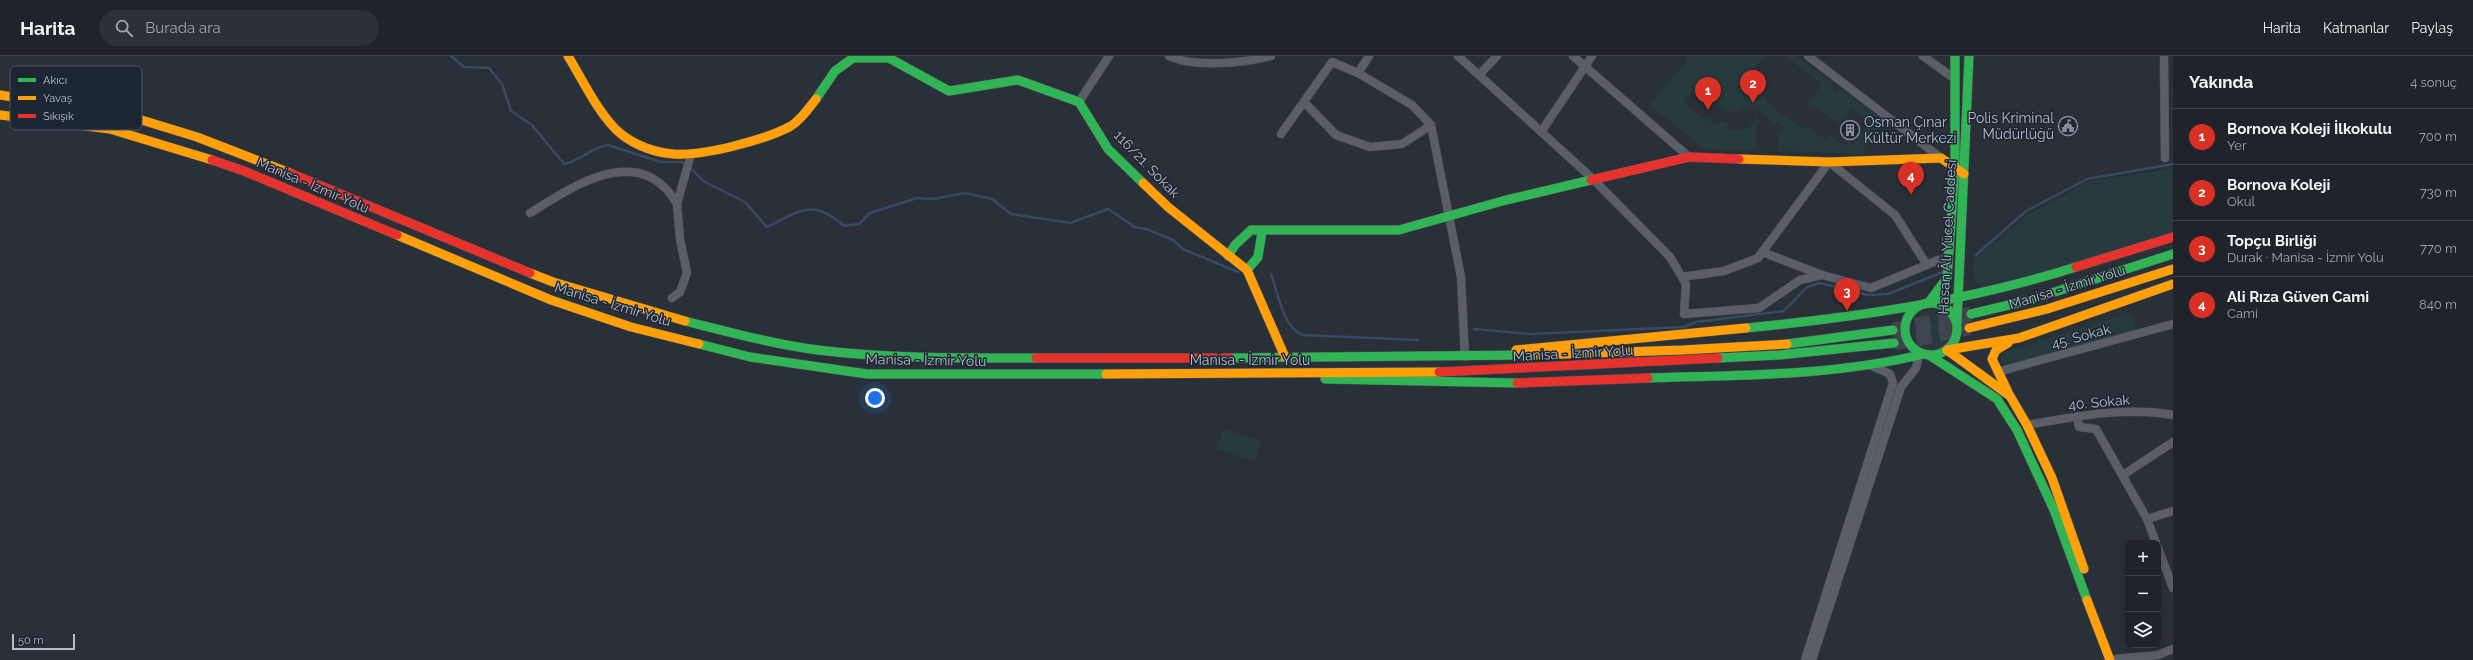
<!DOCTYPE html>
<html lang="tr">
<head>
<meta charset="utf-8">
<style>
	:root { --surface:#20242a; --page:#2d3036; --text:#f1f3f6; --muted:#a2a4a8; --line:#3d4147; --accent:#d93025 }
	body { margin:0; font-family:Raleway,sans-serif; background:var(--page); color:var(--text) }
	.controls { position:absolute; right:12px; bottom:12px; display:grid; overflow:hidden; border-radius:8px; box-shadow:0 2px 10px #0003 }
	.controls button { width:36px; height:36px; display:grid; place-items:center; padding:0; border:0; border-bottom:1px solid var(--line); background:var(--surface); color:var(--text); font:20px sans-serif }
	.scale { position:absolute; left:12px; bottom:10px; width:63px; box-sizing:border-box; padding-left:4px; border:2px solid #b4bcc9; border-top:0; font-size:11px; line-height:14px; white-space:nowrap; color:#b4bcc9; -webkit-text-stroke:3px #1d2633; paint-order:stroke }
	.you { position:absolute; left:875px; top:342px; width:14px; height:14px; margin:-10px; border:3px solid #fff; border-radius:50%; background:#1a73e8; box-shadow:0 0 0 6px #1a73e833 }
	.badge { display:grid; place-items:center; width:26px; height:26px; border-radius:50%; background:var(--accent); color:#fff; font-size:13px; font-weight:700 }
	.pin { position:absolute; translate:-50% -33px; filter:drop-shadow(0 1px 2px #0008) }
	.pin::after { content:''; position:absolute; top:21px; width:14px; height:12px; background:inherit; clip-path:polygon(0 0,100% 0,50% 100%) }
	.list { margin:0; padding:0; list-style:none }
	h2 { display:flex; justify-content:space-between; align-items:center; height:52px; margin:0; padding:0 16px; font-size:17px }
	h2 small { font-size:13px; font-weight:400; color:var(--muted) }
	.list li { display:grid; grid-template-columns:26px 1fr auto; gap:12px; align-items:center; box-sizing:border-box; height:56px; padding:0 16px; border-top:1px solid var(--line) }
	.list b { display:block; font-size:15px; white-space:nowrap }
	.list p { margin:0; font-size:13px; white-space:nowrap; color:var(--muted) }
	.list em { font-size:13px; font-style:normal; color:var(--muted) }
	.icon { flex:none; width:22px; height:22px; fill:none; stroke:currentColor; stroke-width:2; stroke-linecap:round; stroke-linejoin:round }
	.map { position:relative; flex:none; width:2173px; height:604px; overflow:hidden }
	header { display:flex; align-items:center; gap:24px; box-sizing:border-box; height:56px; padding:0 20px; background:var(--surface); border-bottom:1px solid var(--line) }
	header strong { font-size:19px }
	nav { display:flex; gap:22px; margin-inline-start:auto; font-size:14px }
	.search { width:280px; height:36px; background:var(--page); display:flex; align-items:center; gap:10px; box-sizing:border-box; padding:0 14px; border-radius:22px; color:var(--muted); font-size:15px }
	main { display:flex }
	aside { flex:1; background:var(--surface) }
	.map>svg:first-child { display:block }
	.green { fill:#273a3e }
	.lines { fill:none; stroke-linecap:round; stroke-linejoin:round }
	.stream { stroke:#384963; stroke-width:2.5 }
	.highway-tunnel { stroke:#3f454e; stroke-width:15; stroke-dasharray:15 8; stroke-linecap:butt }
	.street-casing { stroke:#484c53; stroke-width:9 }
	.fast-casing { stroke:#484c53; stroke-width:10 }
	.slow-casing { stroke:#484c53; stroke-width:10 }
	.jam-casing { stroke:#484c53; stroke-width:10 }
	.street { stroke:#5a5e66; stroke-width:8 }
	.fast { stroke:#30b455; stroke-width:9 }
	.slow { stroke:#ff9f0a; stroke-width:9 }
	.jam { stroke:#e5322d; stroke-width:9 }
	.labels { text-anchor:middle; stroke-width:3; stroke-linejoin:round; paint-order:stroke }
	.poi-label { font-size:14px; fill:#b4bcc9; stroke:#1d2633; text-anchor:end }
	.street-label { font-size:14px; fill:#b4bcc9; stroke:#1d2633 }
	.key { fill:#1d2633; stroke:#4a5360; stroke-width:1 }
	.key-label { font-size:11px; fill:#b4bcc9 }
</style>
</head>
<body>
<header>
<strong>Harita</strong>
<div class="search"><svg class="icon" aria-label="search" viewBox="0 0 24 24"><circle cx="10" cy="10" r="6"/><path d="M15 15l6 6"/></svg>Burada ara</div>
<nav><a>Harita</a><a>Katmanlar</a><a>Paylaş</a></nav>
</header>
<main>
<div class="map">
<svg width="2173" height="604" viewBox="0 0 2173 604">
	<rect width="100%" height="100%" fill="#2a3038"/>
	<!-- green -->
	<g class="green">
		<path d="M 1684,0 L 1764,0 L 1746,25 L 1762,37 L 1761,39 L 1768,44 L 1766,46 L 1803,73 L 1806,70 L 1826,84 L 1830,79 L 1844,90 L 1848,85 L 1854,89 L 1870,65 L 1852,52 L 1838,68 L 1815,50 L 1812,53 L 1807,49 L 1822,28 L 1785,0 L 1797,0 L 1834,28 L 1831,33 L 1836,36 L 1839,31 L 1884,65 L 1862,98 L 1779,95 L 1779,77 L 1784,71 L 1777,66 L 1775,69 L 1758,51 L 1753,54 L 1748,50 L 1742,51 L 1742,53 L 1727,57 L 1726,53 L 1715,49 L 1717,46 L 1712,42 L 1711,44 L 1696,35 L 1695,36 L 1692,35 L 1683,45 L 1688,49 L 1687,52 L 1717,69 L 1720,65 L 1727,67 L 1728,75 L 1751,71 L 1751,67 L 1755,66 L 1754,61 L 1757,61 L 1756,94 L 1705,93 L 1650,49 L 1688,4 Z"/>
		<path d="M 2173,112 L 2173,178 L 2053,214 L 1983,232 L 1976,227 L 1973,204 L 2027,159 L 2090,125 Z"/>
		<circle cx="1933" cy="275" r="21"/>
		<path d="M 2130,257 L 2136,274 L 2006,309 L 2001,304 L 2002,297 Z"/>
		<path d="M 1223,373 L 1261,385 L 1255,405 L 1217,393 Z"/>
	</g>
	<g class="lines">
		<!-- stream -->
		<g class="stream">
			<path d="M 451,0 L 464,11 L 489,12 L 502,28 L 511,55 L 532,69 L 564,108 C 580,105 592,91 608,89 L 661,106 L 682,106 L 686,109"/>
			<path d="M 690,111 L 703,125 L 745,146 L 767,171 C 800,155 812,142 844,170 L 859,168 L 870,157 L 917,142 L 933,143 L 965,137 L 992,143 L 1011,158 L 1070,167 L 1108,153 L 1135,171 L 1146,173 L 1173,184 L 1183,193 L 1238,216"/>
			<path d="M 1976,199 L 2026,155 L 2087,123 L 2173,108"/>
			<path d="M 1271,218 C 1278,237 1282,269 1302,279 L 1418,284"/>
			<path d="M 1474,273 L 1530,278 L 1684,271 L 1696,266 L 1784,255 L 1807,231 L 1820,227 L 1868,239 L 1888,238 L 1943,216"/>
		</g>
		<!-- highway-tunnel -->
		<g class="highway-tunnel">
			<path d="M 1893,274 L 1971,258"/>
			<path d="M 1894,287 L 1969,272"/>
		</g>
		<!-- street casing -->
		<g class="street-casing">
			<g id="street">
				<path d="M 1169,0 C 1194,12 1244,7 1271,0"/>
				<path d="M 1369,0 L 1358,17 L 1412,49 L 1431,69 L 1461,221 L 1465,301"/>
				<path d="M 1458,0 L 1593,123 L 1670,201 L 1686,228 L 1684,258 L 1759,252 L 1800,224 L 1822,219 L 1871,232 L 1948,200"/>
				<path d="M 1573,0 L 1689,101"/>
				<path d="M 1808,0 L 1941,102"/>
				<path d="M 1923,0 L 1955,23"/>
				<path d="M 2164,0 L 2165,102"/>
				<path d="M 1479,19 L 1497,0"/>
				<path d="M 1079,46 L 1109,0"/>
				<path d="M 1304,46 L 1336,79 L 1370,91 L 1402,88 L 1431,69"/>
				<path d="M 1541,76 L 1592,0"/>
				<path d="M 1281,78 L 1332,6 L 1358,17"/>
				<path d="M 530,157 C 566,135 625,93 664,131 C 669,135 673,142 677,148"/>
				<path d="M 1762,196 L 1822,219"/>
				<path d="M 1682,221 L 1724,215 L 1758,202 L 1829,106 L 1895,159 L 1927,209"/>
				<path d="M 672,242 L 680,236 L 687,217 L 680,183 L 677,148 L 691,98"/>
				<path d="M 1997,316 L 2173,268"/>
				<path d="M 2077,360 L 2079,371 L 2096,373 L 2147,463 L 2156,487"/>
				<path d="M 2027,369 C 2074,361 2125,350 2173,359"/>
				<path d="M 2123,419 L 2173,386"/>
				<path d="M 2147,463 L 2173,455"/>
				<path d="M 2158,492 L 2173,532"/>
				<path d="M 2116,603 L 2158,599 L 2173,593"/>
				<path d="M 1805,604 L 1893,327 L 1890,318 L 1872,310"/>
				<path d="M 1812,604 L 1901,331 L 1916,312 L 1919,300"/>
			</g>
		</g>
		<!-- fast casing -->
		<g class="fast-casing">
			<g id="fast">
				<path d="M 816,43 L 835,15 L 853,2 L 889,2 L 949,35 L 1018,24 L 1079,46 L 1108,93 L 1143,127"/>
				<path d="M 1228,200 L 1235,189 L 1251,174 L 1399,174 L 1506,144 L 1591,124"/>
				<path d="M 1247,214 L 1258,201 L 1262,176"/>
				<path d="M 1929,246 L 1947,222 L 1955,110 L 1955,0"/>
				<circle cx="1931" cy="273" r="26"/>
				<path d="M 1971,258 L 2030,244 L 2173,198"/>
				<path d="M 685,265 C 729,276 773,288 818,294 C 890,303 964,302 1036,302"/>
				<path d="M 1957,267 L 1969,0"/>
				<path d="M 1746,272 C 1858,261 1969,245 2076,211"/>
				<path d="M 699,288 L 750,301 L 867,318 L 1106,318"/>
				<path d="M 1787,288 L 1893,274"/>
				<path d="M 1929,299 L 1997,343 L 2017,374 L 2054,454 L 2087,544"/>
				<path d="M 1230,302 L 1535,299"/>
				<path d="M 1718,302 L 1779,299 L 1894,287"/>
				<path d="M 1648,322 C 1741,319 1834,320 1924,298"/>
				<path d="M 1325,323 L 1517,327"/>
			</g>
		</g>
		<!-- slow casing -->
		<g class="slow-casing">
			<g id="slow">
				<path d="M 568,0 C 582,23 600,61 621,78 C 635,89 655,97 674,98 C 704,100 765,84 791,70 C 801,64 809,52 816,43"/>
				<path d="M 0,39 L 122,58 L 197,81 L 290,117"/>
				<path d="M 0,59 L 110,73 L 212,104"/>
				<path d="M 1739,103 L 1829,106 L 1941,102 L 1964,118"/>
				<path d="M 1143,127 L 1168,151 L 1247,214 L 1285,301"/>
				<path d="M 397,179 L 551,244 L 631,271 L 699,288"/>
				<path d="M 530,217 L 553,226 L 685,265"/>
				<path d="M 1969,272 L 2047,253 L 2173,213"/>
				<path d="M 2008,287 L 1996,294 L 1992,303 L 2008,336"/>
				<path d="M 1516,294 L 1746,272"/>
				<path d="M 1947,294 L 2010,340 L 2027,369 L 2052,422 L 2084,513"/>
				<path d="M 1947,294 L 2019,282 L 2173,228"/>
				<path d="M 1535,299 L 1682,294 L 1787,288"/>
				<path d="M 1106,318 L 1439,316"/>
				<path d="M 2087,544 L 2110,604"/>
			</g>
		</g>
		<!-- jam casing -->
		<g class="jam-casing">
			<g id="jam">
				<path d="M 212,104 L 244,115 L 397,179"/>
				<path d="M 290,117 L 530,217"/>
				<path d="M 1591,124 L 1689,101 L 1739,103"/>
				<path d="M 2076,211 L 2173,181"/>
				<path d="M 1036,302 L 1230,302"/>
				<path d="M 1439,316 L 1718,302"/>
				<path d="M 1517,327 L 1648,322"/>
			</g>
		</g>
		<!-- street -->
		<use href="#street" class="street"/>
		<!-- fast -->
		<use href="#fast" class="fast"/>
		<!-- slow -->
		<use href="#slow" class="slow"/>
		<!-- jam -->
		<use href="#jam" class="jam"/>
	</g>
	<!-- icons -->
	<defs>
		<g id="civic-ring" transform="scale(1)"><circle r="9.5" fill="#1d2633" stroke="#848b96" stroke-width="1.5"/><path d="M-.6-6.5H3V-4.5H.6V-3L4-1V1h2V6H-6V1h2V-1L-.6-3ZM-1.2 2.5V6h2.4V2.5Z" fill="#848b96"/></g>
		<g id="building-ring" transform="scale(1)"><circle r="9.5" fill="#1d2633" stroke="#848b96" stroke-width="1.5"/><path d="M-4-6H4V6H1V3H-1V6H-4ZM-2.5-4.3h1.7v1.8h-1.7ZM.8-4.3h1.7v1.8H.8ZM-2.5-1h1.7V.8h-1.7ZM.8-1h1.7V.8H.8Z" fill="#848b96"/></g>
	</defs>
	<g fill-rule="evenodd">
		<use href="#civic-ring" x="2068" y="70"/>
		<use href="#building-ring" x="1850" y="74"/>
	</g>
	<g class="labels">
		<!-- poi labels -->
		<g class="poi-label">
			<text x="2054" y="67">Polis Kriminal<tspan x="2054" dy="16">Müdürlüğü</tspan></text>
			<text x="1864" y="71" text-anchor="start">Osman Çınar<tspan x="1864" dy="16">Kültür Merkezi</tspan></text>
		</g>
		<!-- street labels -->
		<g class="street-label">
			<text transform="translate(1147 108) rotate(46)" y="5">116/21. Sokak</text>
			<text transform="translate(313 129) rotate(23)" y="5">Manisa - İzmir Yolu</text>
			<text transform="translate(1947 181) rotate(-87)" y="5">Hasan Âli Yücel Caddesi</text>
			<text transform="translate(2067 231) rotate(-17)" y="5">Manisa - İzmir Yolu</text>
			<text transform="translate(613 248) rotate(17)" y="5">Manisa - İzmir Yolu</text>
			<text transform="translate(2081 280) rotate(-15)" y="5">45. Sokak</text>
			<text transform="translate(1573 297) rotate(-3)" y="5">Manisa - İzmir Yolu</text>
			<text transform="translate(926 304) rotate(1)" y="5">Manisa - İzmir Yolu</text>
			<text x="1250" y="309">Manisa - İzmir Yolu</text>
			<text transform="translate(2099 346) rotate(-5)" y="5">40. Sokak</text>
		</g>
	</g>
	<!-- legend -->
	<rect x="10" y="10" width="132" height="64" rx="6" class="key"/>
	<rect x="18" y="22" width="18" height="4" fill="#30b455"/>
	<rect x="18" y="40" width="18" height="4" fill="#ff9f0a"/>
	<rect x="18" y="58" width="18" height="4" fill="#e5322d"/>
	<g class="key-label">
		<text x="43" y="28">Akıcı</text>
		<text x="43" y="46">Yavaş</text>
		<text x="43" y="64">Sıkışık</text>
	</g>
</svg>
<div class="controls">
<button>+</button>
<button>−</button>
<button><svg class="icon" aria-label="layers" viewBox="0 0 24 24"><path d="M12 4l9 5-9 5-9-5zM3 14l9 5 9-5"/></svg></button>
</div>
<div class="scale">50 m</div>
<div class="you"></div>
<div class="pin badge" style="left:1708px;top:54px">1</div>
<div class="pin badge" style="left:1753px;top:47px">2</div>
<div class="pin badge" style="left:1847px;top:255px">3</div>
<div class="pin badge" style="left:1911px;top:139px">4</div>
</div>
<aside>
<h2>Yakında<small>4 sonuç</small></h2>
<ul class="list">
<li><span class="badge">1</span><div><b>Bornova Koleji İlkokulu</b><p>Yer</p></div><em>700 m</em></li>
<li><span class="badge">2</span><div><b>Bornova Koleji</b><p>Okul</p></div><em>730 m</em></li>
<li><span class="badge">3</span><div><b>Topçu Birliği</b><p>Durak · Manisa - İzmir Yolu</p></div><em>770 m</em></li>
<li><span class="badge">4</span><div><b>Ali Rıza Güven Cami</b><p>Cami</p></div><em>840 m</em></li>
</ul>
</aside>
</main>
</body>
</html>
